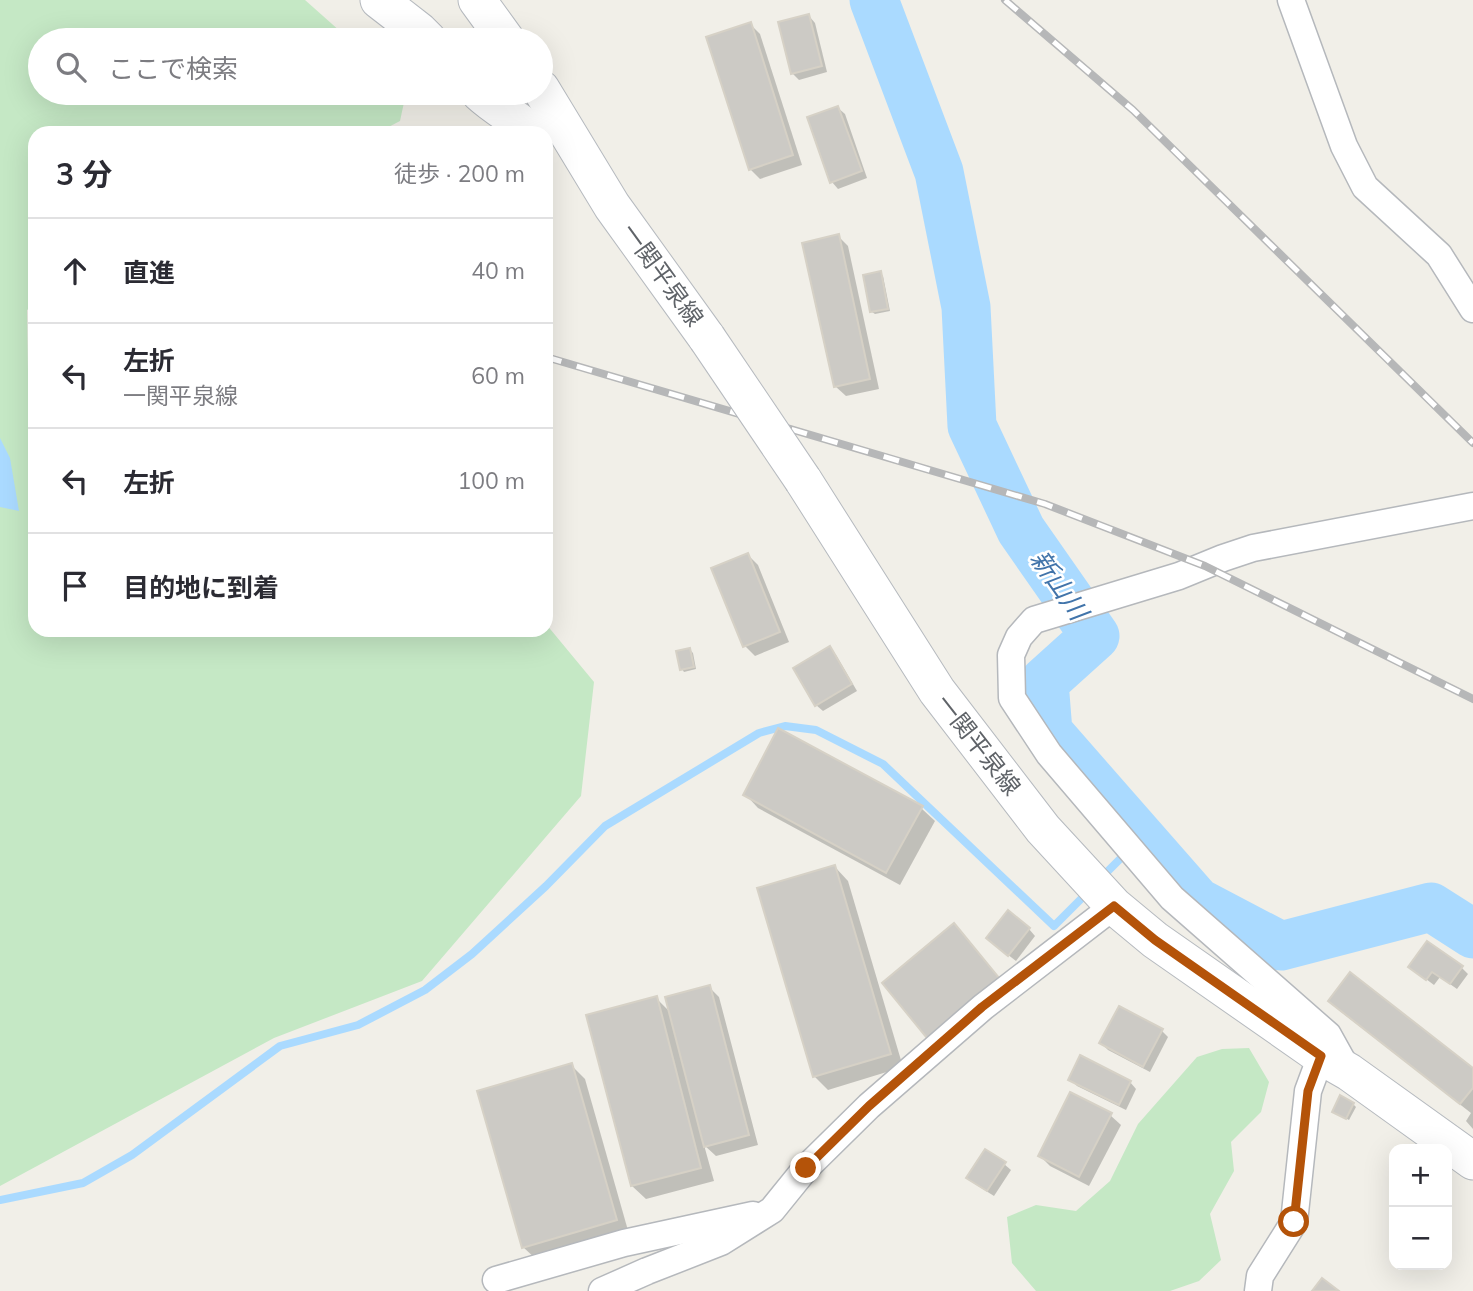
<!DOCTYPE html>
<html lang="ja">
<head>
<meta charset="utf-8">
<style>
	:root { --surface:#fff; --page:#f2f2f3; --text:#2b2b33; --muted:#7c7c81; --line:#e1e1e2 }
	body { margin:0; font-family:Mulish,"Noto Sans JP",sans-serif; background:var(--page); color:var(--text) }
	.controls { position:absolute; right:21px; bottom:21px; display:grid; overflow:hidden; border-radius:14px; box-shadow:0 7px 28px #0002 }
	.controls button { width:63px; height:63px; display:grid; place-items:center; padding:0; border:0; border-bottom:2px solid var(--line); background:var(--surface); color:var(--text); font:35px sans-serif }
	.stop { position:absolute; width:21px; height:21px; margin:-16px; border:5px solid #b45309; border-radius:50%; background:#fff }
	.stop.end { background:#b45309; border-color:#fff; box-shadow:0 2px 7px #0008 }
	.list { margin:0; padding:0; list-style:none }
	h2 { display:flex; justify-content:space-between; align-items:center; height:91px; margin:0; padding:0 28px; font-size:30px }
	h2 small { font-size:23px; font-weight:400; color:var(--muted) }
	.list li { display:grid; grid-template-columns:46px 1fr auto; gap:21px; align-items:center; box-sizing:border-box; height:105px; padding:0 28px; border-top:2px solid var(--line) }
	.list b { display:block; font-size:26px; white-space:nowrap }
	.list p { margin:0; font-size:23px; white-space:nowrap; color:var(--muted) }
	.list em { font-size:23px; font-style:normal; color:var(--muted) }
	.icon { flex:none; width:38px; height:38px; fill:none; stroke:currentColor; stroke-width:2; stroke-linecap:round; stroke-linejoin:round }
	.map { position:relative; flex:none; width:1473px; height:1291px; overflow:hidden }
	.search { position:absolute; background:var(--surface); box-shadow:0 7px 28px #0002; left:28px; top:28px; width:525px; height:77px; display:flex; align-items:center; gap:18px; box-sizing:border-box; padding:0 24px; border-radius:38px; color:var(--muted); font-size:26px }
	.panel { position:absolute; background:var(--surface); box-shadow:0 7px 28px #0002; left:28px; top:126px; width:525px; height:511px; border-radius:21px }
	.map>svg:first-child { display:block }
	.green { fill:#c5e8c5 }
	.water { fill:#aadaff }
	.shadow { fill:#0003 }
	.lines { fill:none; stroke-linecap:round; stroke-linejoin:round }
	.stream { stroke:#aadaff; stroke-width:8 }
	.river { stroke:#aadaff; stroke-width:49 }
	.building { fill:#cccac5; stroke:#d6d1c6; stroke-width:2 }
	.minor-casing { stroke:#b5b8bc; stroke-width:29 }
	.secondary-casing { stroke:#b6babf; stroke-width:39 }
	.minor { stroke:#fff; stroke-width:26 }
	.secondary { stroke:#fff; stroke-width:37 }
	.rail-casing { stroke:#b6b7b8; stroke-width:8 }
	.rail { stroke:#fff; stroke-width:5; stroke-dasharray:16; stroke-linecap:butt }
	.secondary-bridge-casing { stroke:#b6babf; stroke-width:39; stroke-linecap:butt }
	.secondary-bridge { stroke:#fff; stroke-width:37 }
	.route { stroke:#b45309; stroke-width:9 }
	.labels { text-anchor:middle; stroke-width:5; stroke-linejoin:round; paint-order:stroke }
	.street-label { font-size:24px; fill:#5f6368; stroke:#fff }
	.water-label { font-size:26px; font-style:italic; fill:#4174aa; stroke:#fff }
</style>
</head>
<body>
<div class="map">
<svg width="1473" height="1291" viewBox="0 0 1473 1291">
	<rect width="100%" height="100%" fill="#f1efe8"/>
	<!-- green -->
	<g class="green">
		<path d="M 0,0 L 305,0 L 350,40 L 40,40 L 40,93 L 406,93 L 400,121 L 377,133 L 35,133 L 35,304 L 27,310 L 31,553 L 35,554 L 35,630 L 546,630 L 546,624 L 594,682 L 581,796 L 422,981 L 274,1038 L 0,1186 Z"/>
		<path d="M 1249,1048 L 1269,1082 L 1261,1112 L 1231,1142 L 1234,1171 L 1210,1214 L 1221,1260 L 1199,1281 L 1170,1291 L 1036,1291 L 1012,1263 L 1007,1217 L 1036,1205 L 1076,1211 L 1110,1181 L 1138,1124 L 1197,1057 L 1222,1049 Z"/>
	</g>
	<!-- water -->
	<path class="water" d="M 0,438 L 10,458 L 19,511 L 0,507 Z"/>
	<!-- shadow -->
	<g class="shadow">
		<path d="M 809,16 L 815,23 L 827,72 L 799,80 L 792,73 Z"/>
		<path d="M 750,24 L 760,34 L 802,165 L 760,179 L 750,169 Z"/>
		<path d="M 838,108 L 845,114 L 867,178 L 838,189 L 832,182 Z"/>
		<path d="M 838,236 L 848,246 L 879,389 L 846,396 L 835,386 Z"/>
		<path d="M 880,273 L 883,276 L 890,311 L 875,314 L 872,312 Z"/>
		<path d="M 748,555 L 758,565 L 789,642 L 755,656 L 745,646 Z"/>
		<path d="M 829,648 L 836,655 L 857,691 L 823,711 L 816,705 Z"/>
		<path d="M 690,650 L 693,653 L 696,669 L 684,672 L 682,669 Z"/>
		<path d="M 745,794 L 921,808 L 935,821 L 900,885 L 758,808 Z"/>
		<path d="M 835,867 L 848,881 L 903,1067 L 828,1090 L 814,1076 Z"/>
		<path d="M 1029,929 L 1035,936 L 1016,961 L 994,944 Z"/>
		<path d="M 1410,967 L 1461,967 L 1468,974 L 1457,989 L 1440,977 L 1434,985 Z"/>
		<path d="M 709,987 L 719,997 L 758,1145 L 716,1156 L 704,1145 L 714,1181 L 646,1199 L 632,1186 L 656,998 L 671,1013 Z"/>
		<path d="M 1330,1001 L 1473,1070 L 1473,1129 L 1466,1121 L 1471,1113 L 1340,1011 Z"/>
		<path d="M 1162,1031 L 1168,1037 L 1150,1072 L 1108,1050 L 1101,1043 Z"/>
		<path d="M 571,1065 L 585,1079 L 629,1234 L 537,1260 L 523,1247 Z"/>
		<path d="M 1070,1079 L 1130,1082 L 1136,1089 L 1126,1110 L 1077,1086 Z"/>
		<path d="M 1353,1104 L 1356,1107 L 1349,1120 L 1334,1112 Z"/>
		<path d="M 1110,1115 L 1121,1125 L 1089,1186 L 1050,1166 L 1040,1156 Z"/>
		<path d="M 1004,1164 L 1011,1170 L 994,1196 L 975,1184 L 968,1178 Z"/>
	</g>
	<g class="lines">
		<!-- stream -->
		<g class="stream">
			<path d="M 1100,879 L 1140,839"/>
			<path d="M 0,1200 L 83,1183 L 132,1155 L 280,1046 L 358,1025 L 425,990 L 472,954 L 546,886 L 605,826 L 759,733 L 785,726 L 816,730 L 883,764 L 1054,926 L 1089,891"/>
		</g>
		<!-- river -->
		<path class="river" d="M 874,0 L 939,172 L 966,307 L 972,426 L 1021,530 L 1095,636 L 1044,682 L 1048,732 L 1197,902 L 1281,946 L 1431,907 L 1473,934"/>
	</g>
	<!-- building -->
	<g class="building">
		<path d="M 809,14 L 822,66 L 791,74 L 778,22 Z"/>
		<path d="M 751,22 L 793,155 L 749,170 L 706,37 Z"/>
		<path d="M 838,106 L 862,171 L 830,183 L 807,117 Z"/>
		<path d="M 839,234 L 870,379 L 834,387 L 802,243 Z"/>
		<path d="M 881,271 L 888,309 L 870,312 L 863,275 Z"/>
		<path d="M 748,553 L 780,632 L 743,647 L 711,568 Z"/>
		<path d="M 830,646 L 852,684 L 815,706 L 793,668 Z"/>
		<path d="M 690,648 L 694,667 L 680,670 L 676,651 Z"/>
		<path d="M 778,728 L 923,806 L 886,873 L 743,795 Z"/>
		<path d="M 835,865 L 891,1054 L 813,1077 L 757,888 Z"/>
		<path d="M 1008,910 L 1030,928 L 1008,956 L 986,938 Z"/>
		<path d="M 954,923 L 1000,979 L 927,1038 L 882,983 Z"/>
		<path d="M 1427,941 L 1463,966 L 1450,984 L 1432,972 L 1426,980 L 1408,967 Z"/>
		<path d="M 1350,972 L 1473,1068 L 1473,1088 L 1460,1104 L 1328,1001 Z"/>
		<path d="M 710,985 L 749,1135 L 704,1147 L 665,997 Z"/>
		<path d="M 657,996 L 701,1168 L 631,1186 L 586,1015 Z"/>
		<path d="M 1119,1006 L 1163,1029 L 1143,1067 L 1099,1043 Z"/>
		<path d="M 1080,1055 L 1131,1081 L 1119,1105 L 1068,1080 Z"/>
		<path d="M 572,1063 L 617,1220 L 522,1248 L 477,1091 Z"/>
		<path d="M 1070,1092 L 1112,1113 L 1079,1177 L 1038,1156 Z"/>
		<path d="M 1340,1095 L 1354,1103 L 1346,1119 L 1332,1112 Z"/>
		<path d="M 985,1149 L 1006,1162 L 987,1191 L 966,1178 Z"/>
		<path d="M 1322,1278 L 1339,1291 L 1312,1291 Z"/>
	</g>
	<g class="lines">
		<!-- minor casing -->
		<g class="minor-casing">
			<g id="minor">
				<path d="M 1291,0 L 1344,146 L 1365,187 L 1439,255 L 1473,309"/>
				<path d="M 1348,1071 L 1328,1035 L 1172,898 L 1049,754 L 1012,698 L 1011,655 L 1019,637 L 1034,620 L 1179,576 L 1223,558 L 1253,548 L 1473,506"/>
				<path d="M 496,1280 L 624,1243 L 753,1215"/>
				<path d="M 602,1291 L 647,1271 L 721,1242 L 772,1210 L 806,1168 L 869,1106 L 983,1007 L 1114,906"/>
				<path d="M 1258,1291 L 1260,1276 L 1294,1222 L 1308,1091 L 1321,1056"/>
			</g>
		</g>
		<!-- secondary casing -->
		<g class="secondary-casing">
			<g id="secondary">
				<path d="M 379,0 L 419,31 L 428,40"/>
				<path d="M 477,0 L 506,40"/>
				<path d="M 541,89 L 612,206 L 707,338"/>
				<path d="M 480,93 C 496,108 516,118 533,133"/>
				<path d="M 803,480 L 937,691 L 1043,829 L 1114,906 L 1155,940 L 1321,1056 L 1349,1072 L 1473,1161"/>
			</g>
		</g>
		<!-- minor -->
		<use href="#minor" class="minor"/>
		<!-- secondary -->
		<use href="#secondary" class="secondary"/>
		<!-- rail casing -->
		<g class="rail-casing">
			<g id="rail">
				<path d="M 1005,0 L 1133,110 L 1473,443"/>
				<path d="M 546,357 L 1045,504 L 1205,566 L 1473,699"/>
			</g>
		</g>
		<!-- rail -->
		<use href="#rail" class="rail"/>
		<!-- secondary-bridge casing -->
		<g class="secondary-bridge-casing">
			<path id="secondary-bridge" d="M 707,338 L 803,480"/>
		</g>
		<!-- secondary-bridge -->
		<use href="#secondary-bridge" class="secondary-bridge"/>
	</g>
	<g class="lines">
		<!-- route -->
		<path class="route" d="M 806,1168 L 869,1106 L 982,1007 L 1114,906 L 1155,940 L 1321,1056 L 1308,1091 L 1294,1222"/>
	</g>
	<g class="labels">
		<!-- street labels -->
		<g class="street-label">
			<text transform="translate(662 275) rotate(54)" y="8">一関平泉線</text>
			<text transform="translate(978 745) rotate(52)" y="8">一関平泉線</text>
		</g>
		<!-- water labels -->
		<g class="water-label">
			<text transform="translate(1059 585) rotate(55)" y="9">新山川</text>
		</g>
	</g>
</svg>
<div class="controls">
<button>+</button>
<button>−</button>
</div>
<div class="stop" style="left:1294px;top:1222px"></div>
<div class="stop end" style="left:806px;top:1168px"></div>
<div class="search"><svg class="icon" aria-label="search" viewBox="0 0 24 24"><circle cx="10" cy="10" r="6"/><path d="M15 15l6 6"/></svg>ここで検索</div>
<section class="panel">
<h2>3 分<small>徒歩 · 200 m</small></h2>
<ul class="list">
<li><svg class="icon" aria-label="ahead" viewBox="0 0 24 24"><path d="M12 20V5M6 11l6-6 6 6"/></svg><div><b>直進</b></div><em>40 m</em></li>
<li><svg class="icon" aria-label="left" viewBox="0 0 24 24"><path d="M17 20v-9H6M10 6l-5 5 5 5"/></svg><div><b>左折</b><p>一関平泉線</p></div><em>60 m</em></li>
<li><svg class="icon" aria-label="left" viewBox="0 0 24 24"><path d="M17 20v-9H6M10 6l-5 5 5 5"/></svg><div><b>左折</b></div><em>100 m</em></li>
<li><svg class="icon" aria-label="arrive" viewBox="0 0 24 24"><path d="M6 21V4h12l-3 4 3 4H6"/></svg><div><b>目的地に到着</b></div></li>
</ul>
</section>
</div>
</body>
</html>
